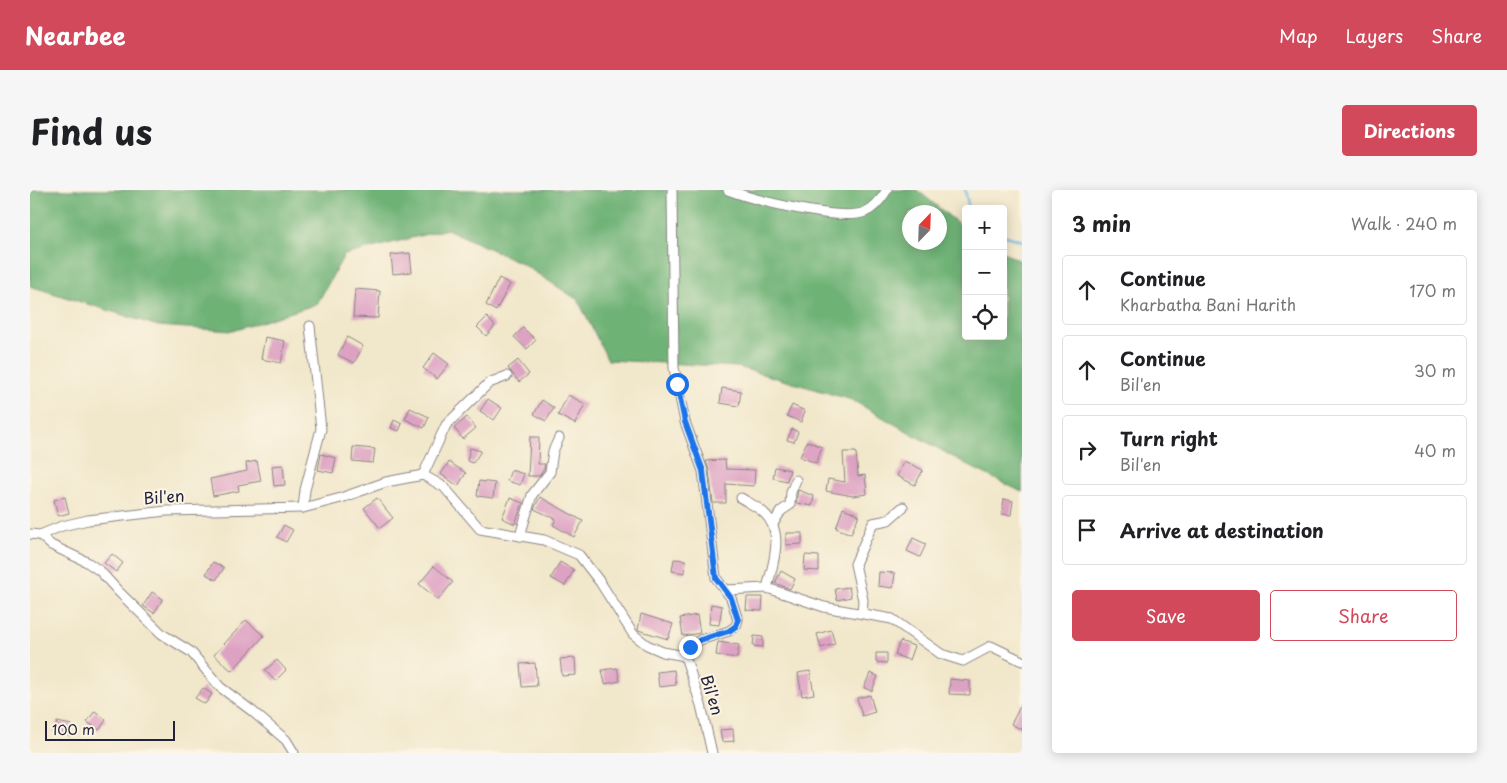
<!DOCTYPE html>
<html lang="en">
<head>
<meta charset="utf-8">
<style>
	:root { --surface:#fff; --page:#f6f6f6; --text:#202124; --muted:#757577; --line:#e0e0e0; --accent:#d1495b }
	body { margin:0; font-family:"Playpen Sans",sans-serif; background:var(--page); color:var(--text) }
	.controls { position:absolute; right:15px; top:15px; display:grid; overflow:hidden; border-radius:5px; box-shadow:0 2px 12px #0003 }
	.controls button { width:45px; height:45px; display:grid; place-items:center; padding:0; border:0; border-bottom:1px solid var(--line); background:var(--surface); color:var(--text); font:25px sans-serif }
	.compass { position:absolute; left:872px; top:15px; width:45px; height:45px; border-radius:50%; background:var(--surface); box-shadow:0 2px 12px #0003; rotate:23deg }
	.scale { position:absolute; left:15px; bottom:12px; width:130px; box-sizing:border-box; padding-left:5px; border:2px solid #22223b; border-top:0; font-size:14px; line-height:18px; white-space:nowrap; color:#22223b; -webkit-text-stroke:4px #fcf5e5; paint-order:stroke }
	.stop { position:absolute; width:15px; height:15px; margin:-11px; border:4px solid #1a73e8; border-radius:50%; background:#fff }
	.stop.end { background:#1a73e8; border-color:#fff; box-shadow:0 1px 5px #0008 }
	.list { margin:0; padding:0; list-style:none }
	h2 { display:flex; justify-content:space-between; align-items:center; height:65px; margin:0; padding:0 20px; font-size:21px }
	h2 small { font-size:16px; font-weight:400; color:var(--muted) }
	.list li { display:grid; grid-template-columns:32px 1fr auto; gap:15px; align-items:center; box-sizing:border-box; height:70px; margin:0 10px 10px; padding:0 10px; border:1px solid var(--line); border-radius:5px }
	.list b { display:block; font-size:19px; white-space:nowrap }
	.list p { margin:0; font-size:16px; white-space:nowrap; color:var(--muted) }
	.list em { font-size:16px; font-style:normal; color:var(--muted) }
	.actions { display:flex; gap:10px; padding:15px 20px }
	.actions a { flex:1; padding:11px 0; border:1px solid var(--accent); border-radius:5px; text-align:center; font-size:18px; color:var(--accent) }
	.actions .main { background:var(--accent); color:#fff }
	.icon { flex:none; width:28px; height:28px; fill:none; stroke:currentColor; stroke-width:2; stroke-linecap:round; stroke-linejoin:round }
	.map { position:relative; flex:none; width:992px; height:563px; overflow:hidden; border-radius:5px }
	header { display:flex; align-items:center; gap:30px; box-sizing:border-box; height:70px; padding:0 25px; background:var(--accent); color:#fff }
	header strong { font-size:24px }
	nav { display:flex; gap:28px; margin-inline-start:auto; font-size:18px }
	.intro { display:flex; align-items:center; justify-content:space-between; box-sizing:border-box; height:120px; padding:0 30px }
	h1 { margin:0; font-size:35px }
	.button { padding:12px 22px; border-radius:5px; background:var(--accent); color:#fff; font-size:18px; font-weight:700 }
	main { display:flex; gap:30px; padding:0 30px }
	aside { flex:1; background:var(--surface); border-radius:5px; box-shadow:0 2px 12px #0003 }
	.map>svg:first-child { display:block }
	.forest { fill:#6eb276; stroke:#486a58; fill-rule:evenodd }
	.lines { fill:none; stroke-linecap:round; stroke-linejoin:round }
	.stream { stroke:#6db8e6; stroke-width:2.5 }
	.building { fill:#dda1c2 }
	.minor-casing { stroke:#8a8483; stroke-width:11 }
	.minor { stroke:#fff; stroke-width:9 }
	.route { stroke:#1a73e8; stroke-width:6 }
	.labels { text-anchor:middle; stroke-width:4; stroke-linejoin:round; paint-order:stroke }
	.street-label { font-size:16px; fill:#22223b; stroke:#fcf5e5 }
</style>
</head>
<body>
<header>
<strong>Nearbee</strong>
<nav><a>Map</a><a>Layers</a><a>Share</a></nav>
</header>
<div class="intro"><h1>Find us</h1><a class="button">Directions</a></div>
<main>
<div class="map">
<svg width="992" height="563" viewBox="0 0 992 563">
	<rect width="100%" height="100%" fill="#fcf5e5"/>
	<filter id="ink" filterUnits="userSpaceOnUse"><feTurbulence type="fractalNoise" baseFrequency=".02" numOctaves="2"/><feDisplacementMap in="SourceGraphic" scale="10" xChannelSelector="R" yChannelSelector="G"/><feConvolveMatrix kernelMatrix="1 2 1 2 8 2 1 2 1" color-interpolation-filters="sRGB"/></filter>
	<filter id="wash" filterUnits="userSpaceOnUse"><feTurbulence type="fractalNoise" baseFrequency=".0096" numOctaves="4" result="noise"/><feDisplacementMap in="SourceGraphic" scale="20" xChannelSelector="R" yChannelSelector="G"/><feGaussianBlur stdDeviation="1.12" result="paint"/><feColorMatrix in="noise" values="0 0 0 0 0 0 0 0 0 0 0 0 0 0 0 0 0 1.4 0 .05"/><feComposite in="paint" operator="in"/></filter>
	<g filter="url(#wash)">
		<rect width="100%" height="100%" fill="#f1e7cb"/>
		<!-- forest -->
		<path class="forest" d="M 0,0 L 887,0 L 936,40 L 936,146 L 973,146 L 973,62 L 992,72 L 992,302 L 941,277 L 822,210 L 708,177 L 578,170 L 548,110 L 491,73 L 417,39 L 314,65 L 287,114 L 202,141 L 128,136 L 0,96 ZM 879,22 L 909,22 L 909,52 L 879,52 Z"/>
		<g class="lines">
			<!-- stream -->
			<g class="stream">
				<path d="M 935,0 L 939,19"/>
				<path d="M 973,45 L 992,51"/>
			</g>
		</g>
		<g id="blocks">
			<!-- building -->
			<g class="building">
				<path d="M 380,63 L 382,82 L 363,84 L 361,65 Z"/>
				<path d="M 469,88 L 480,94 L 466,121 L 456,115 Z"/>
				<path d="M 325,99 L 350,101 L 348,128 L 323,127 Z"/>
				<path d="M 457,127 L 465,136 L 456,146 L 447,137 Z"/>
				<path d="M 493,138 L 506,150 L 497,159 L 484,147 Z"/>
				<path d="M 235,147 L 255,151 L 251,173 L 231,169 Z"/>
				<path d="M 317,147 L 333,156 L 324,173 L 308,165 Z"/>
				<path d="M 404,163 L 419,174 L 407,189 L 393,178 Z"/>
				<path d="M 488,170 L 499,184 L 489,192 L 478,178 Z"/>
				<path d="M 692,198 L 711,201 L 709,216 L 690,213 Z"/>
				<path d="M 538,205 L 555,214 L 545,234 L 528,225 Z"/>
				<path d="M 458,209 L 472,218 L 464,230 L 450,221 Z"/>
				<path d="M 512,210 L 524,218 L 516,231 L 504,224 Z"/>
				<path d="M 762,215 L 775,221 L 771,232 L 757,226 Z"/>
				<path d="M 380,218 L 399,227 L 394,238 L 375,229 Z"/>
				<path d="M 437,227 L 446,238 L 433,249 L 424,238 Z"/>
				<path d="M 364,230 L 372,234 L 369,241 L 361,238 Z"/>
				<path d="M 762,239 L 768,242 L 764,252 L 757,250 Z"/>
				<path d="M 500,247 L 509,247 L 508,274 L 515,274 L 514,279 L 509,286 L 498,286 Z"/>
				<path d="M 777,251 L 792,257 L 786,273 L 770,267 Z"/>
				<path d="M 323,257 L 345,259 L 343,273 L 322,271 Z"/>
				<path d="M 440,258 L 451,261 L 443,273 L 437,271 Z"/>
				<path d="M 813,262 L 826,262 L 828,286 L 835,285 L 837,304 L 823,306 L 796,301 L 798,289 L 815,292 Z"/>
				<path d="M 291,264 L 306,268 L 303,283 L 288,280 Z"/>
				<path d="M 695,270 L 696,279 L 725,280 L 724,296 L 696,294 L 696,313 L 683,313 L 679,280 L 676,271 Z"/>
				<path d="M 227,271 L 231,291 L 208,295 L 209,301 L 183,306 L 180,289 L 217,281 L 216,273 Z"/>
				<path d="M 874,271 L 893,280 L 885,295 L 867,286 Z"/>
				<path d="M 419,272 L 436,283 L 428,296 L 411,284 Z"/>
				<path d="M 253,275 L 255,295 L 244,296 L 242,276 Z"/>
				<path d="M 745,277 L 760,280 L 757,291 L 743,288 Z"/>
				<path d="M 481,280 L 494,284 L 490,295 L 477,291 Z"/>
				<path d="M 449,291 L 465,293 L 463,308 L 447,306 Z"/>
				<path d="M 768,300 L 784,306 L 782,316 L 766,313 Z"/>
				<path d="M 35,307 L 39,323 L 28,326 L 24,310 Z"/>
				<path d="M 510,307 L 553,331 L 544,347 L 523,335 L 526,329 L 504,319 Z"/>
				<path d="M 347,308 L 363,328 L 350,338 L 334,318 Z"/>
				<path d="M 480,308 L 493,313 L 485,334 L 472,328 Z"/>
				<path d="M 974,309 L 983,311 L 981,325 L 972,324 Z"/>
				<path d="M 813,318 L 829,325 L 821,344 L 806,338 Z"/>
				<path d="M 254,335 L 263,340 L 256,352 L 247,347 Z"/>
				<path d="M 756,343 L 772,343 L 772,354 L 756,355 Z"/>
				<path d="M 883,348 L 896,354 L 890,367 L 877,361 Z"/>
				<path d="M 82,364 L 93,373 L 86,382 L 74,373 Z"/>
				<path d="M 775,365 L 789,366 L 789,381 L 774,380 Z"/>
				<path d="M 644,369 L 656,370 L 655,383 L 642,381 Z"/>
				<path d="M 183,372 L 194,378 L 186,390 L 176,384 Z"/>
				<path d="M 530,372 L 544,380 L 535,396 L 521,388 Z"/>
				<path d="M 404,376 L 423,392 L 408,410 L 389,394 Z"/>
				<path d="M 751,381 L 765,389 L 760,399 L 745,393 Z"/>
				<path d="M 849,382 L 865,383 L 863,398 L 848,396 Z"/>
				<path d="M 819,397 L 821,407 L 807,410 L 805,399 Z"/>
				<path d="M 122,402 L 133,409 L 124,423 L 113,416 Z"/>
				<path d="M 717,407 L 733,407 L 732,421 L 716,420 Z"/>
				<path d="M 681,414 L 692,416 L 689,435 L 679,434 Z"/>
				<path d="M 611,424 L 643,434 L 638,449 L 608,440 Z"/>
				<path d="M 667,425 L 670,443 L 653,446 L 650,428 Z"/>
				<path d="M 216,430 L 234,446 L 202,481 L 184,465 Z"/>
				<path d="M 801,440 L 805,454 L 791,458 L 787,444 Z"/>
				<path d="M 724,446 L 733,447 L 733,457 L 723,456 Z"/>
				<path d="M 870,451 L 884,456 L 879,470 L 865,465 Z"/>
				<path d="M 688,452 L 709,455 L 707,468 L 686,465 Z"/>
				<path d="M 846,463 L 857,463 L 857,473 L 846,472 Z"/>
				<path d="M 545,468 L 546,485 L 532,486 L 530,469 Z"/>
				<path d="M 247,470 L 256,480 L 245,491 L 235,480 Z"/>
				<path d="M 505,473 L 507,496 L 492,497 L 490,474 Z"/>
				<path d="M 587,478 L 590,491 L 575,494 L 572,480 Z"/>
				<path d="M 644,480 L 646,495 L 629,497 L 627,482 Z"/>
				<path d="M 780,481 L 784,504 L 772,506 L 768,483 Z"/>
				<path d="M 840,483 L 848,486 L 842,501 L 834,498 Z"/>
				<path d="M 920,489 L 940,491 L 940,505 L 919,504 Z"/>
				<path d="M 173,498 L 182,504 L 175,514 L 165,508 Z"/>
				<path d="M 840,505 L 845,522 L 832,526 L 827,508 Z"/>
				<path d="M 992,513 L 992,540 L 981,534 Z"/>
				<path d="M 65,521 L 76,530 L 69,540 L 57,532 Z"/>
				<path d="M 27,532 L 42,535 L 40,546 L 24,542 Z"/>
				<path d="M 703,539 L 704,551 L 692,552 L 690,540 Z"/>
			</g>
		</g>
	</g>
	<g filter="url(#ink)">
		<use href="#blocks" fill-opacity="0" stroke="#8a8483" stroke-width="1"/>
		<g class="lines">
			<!-- minor casing -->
			<g class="minor-casing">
				<g id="minor">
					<path d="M 642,0 L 644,178 L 655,232 L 673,281 L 686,388 L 701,408 L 708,430 L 706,436 L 699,441 L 670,450 L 660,457 L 655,466 L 671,515 L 682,563"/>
					<path d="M 698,0 C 724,10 811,32 835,22 C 845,18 852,8 857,0"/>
					<path d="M 280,136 L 291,239 L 275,300 L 273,318 L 311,308 L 356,292 L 393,285 L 414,297 L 450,339 L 514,350 L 549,365 L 570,392 L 603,444 L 617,455 L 633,462 L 655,466"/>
					<path d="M 393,285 L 416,235 L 459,193 L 477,186"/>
					<path d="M 711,308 C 719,313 728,317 734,323 C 755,342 743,374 737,398"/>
					<path d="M 743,334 L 751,321 L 760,315 L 761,302 L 766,290"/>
					<path d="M 0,344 L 10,345 L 32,336 L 58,330 L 136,321 L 273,318"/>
					<path d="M 10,345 L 21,355 L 57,372 L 70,381 L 88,401 L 132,444 L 161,462 L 190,497 L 222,521 L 256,550 L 264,563"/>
					<path d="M 490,346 L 502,305 L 520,282 L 523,261 L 529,248"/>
					<path d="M 696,400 L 737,398 L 794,417 L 862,429 L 911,464 L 933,471 L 961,456 L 992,471"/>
					<path d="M 832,423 L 833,410 L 825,374 L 843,333 L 858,330 L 873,317"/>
				</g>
			</g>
			<!-- minor -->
			<use href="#minor" class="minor"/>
		</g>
	</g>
	<g class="lines" filter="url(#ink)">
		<!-- route -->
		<path class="route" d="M 647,194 L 655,232 L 673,281 L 686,388 L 701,408 L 708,430 L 706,436 L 699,441 L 670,450 L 660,457"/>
	</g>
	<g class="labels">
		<!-- street labels -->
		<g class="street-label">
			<text transform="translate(134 307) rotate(-4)" y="6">Bil'en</text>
			<text transform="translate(682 505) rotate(73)" y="6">Bil'en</text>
		</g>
	</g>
</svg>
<div class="controls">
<button>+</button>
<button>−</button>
<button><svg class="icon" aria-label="locate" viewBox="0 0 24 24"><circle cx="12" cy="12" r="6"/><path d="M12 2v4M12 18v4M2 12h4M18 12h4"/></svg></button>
</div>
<svg class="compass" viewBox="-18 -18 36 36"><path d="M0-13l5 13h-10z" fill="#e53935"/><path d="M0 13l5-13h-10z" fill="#757577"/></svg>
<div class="scale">100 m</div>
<div class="stop" style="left:647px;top:194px"></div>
<div class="stop end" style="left:660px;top:457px"></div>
</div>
<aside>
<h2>3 min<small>Walk · 240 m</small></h2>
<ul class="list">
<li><svg class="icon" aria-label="ahead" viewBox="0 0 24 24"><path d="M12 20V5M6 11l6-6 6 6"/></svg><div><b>Continue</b><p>Kharbatha Bani Harith</p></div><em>170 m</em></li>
<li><svg class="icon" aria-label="ahead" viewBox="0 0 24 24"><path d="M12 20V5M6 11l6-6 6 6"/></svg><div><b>Continue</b><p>Bil'en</p></div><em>30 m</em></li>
<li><svg class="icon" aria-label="right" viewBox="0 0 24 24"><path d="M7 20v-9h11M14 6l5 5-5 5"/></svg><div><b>Turn right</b><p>Bil'en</p></div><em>40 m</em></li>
<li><svg class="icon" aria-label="arrive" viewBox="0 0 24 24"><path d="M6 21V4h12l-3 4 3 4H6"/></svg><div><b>Arrive at destination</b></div></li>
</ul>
<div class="actions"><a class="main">Save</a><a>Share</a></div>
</aside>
</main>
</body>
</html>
